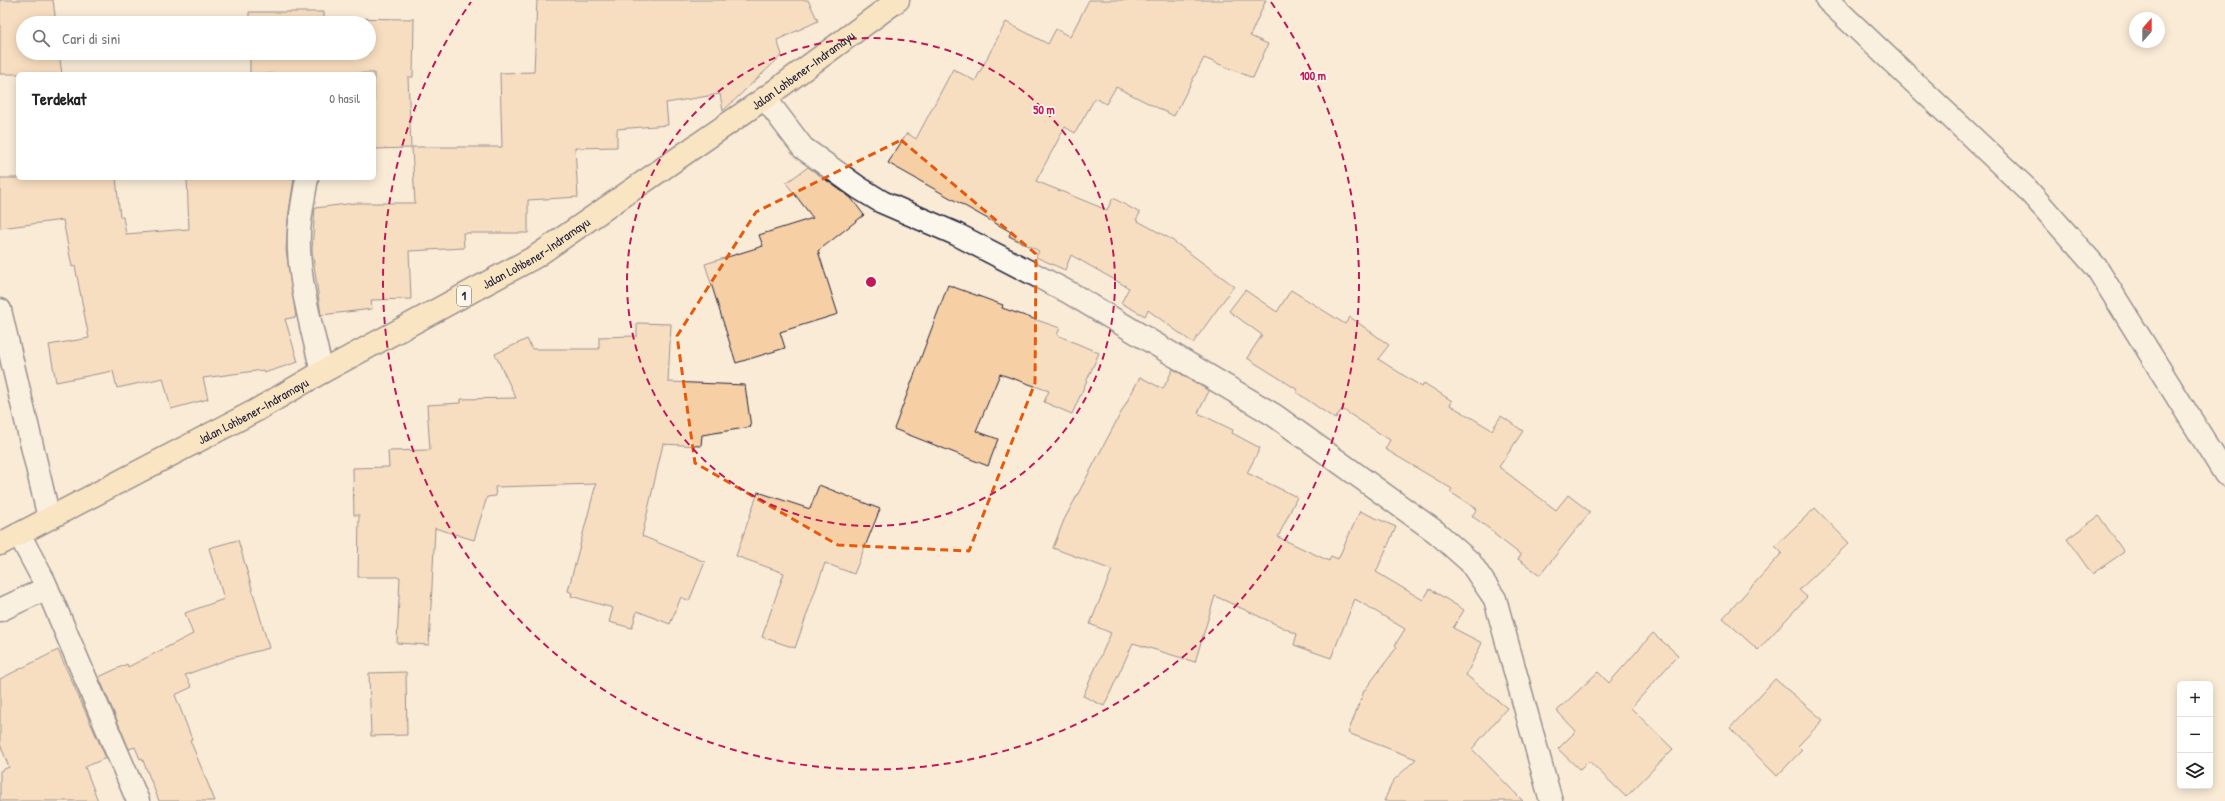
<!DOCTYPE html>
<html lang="id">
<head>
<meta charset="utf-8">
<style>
	:root { --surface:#fff; --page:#f6f6f6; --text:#222; --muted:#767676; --line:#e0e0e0 }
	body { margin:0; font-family:"Patrick Hand",sans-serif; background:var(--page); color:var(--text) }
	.controls { position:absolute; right:12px; bottom:12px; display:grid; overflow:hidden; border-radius:6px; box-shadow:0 2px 10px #0003 }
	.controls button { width:36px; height:36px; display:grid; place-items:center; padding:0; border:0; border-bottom:1px solid var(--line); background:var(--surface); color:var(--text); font:20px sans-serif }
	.compass { position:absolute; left:2129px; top:12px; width:36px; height:36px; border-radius:50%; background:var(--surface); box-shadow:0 2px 10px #0003; rotate:21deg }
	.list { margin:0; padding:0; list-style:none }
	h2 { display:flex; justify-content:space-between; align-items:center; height:52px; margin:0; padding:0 16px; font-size:17px }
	h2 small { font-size:13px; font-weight:400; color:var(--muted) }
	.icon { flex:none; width:22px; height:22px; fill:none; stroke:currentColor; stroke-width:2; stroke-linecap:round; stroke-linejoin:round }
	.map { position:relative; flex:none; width:2225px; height:801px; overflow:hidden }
	.search { position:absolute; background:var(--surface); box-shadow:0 2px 10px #0003; left:16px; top:16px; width:360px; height:44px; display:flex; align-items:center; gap:10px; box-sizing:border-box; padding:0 14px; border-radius:22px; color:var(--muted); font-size:15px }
	.panel { position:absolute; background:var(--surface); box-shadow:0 2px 10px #0003; left:16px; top:72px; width:360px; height:108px; border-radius:6px }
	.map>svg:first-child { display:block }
	.building { fill:#f6cfa5; stroke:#22223b }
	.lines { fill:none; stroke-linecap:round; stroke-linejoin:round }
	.minor-casing { stroke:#22223b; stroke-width:25 }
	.trunk-casing { stroke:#22223b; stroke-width:25 }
	.minor { stroke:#fbf7ec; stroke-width:22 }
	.trunk { stroke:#fbddab; stroke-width:22 }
	.marked { fill:none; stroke:#e8590c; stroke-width:3; stroke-dasharray:8 5; stroke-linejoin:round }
	.ring { fill:none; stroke:#c2185b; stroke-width:2; stroke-dasharray:7 5 }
	.labels { text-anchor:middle; stroke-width:3.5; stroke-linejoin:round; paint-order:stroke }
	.shield { fill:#fbf7ec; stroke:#636270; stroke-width:1 }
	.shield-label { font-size:12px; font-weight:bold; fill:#22223b }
	.street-label { font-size:13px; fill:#22223b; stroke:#fbf7ec }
	.centre { fill:#c2185b; stroke:#fbf7ec; stroke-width:2 }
	.ring-label { font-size:12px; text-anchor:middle; font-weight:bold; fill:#c2185b; stroke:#fbf7ec; stroke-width:3.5; stroke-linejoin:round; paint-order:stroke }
</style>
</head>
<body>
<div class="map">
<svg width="2225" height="801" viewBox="0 0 2225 801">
	<rect width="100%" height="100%" fill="#faebd7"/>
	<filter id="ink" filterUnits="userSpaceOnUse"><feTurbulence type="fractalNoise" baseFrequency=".025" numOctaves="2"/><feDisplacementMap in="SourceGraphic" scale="8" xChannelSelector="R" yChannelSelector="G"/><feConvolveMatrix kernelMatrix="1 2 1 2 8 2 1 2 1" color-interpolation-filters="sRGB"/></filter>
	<g filter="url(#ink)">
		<!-- building -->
		<g class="building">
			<path d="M 0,0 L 53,0 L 56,23 L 23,23 L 23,53 L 59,53 L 62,74 L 0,74 Z"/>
			<path d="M 537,0 L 808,0 L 818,21 L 777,40 L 782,55 L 723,111 L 720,94 L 666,103 L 668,125 L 617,129 L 617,147 L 575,148 L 578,197 L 528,200 L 528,233 L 463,233 L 464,248 L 409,251 L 411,299 L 371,300 L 372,309 L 321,315 L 312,250 L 315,208 L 355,203 L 415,203 L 412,147 L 502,147 L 500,73 L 534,72 Z"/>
			<path d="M 1089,0 L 1266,0 L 1250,36 L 1268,44 L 1253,78 L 1204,58 L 1174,116 L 1116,87 L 1106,104 L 1095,98 L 1075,133 L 1065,127 L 1036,181 L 1107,210 L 1113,198 L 1140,213 L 1136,220 L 1169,238 L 1234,286 L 1193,343 L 1148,310 L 1145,316 L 1121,303 L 1129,288 L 1071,255 L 1065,270 L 1036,257 L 1039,251 L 1009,236 L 1011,232 L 888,163 L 907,133 L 916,139 L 953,69 L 975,81 L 1006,22 L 1048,44 L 1056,29 L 1070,37 Z"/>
			<path d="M 249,12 L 324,12 L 324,18 L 414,19 L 413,77 L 408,77 L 411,148 L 374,149 L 374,73 L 250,74 L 250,53 L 369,53 L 369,23 L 249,23 Z"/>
			<path d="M 808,167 L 851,198 L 864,215 L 818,251 L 838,314 L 780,332 L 785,348 L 736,363 L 705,264 L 763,246 L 759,235 L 813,218 L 786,183 Z"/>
			<path d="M 0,178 L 116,178 L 120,217 L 123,217 L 126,234 L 189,229 L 187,178 L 294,178 L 288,218 L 286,250 L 296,317 L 285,319 L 298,362 L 264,373 L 263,370 L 203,378 L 208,399 L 171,409 L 163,378 L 117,388 L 113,371 L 56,382 L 49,345 L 89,338 L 75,266 L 72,267 L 63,220 L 0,228 Z"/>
			<path d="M 948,285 L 1003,305 L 1002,308 L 1060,328 L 1057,335 L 1099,353 L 1072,414 L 1044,402 L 1049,391 L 1000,374 L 976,431 L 998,439 L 988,466 L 894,429 Z"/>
			<path d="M 1245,290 L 1277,312 L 1291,290 L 1345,324 L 1350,317 L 1389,345 L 1378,359 L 1422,387 L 1424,383 L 1452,401 L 1450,405 L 1492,430 L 1501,416 L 1523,431 L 1499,467 L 1556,510 L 1568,495 L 1590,512 L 1540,575 L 1518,559 L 1521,555 L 1494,534 L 1495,533 L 1472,516 L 1477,509 L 1450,492 L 1452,489 L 1385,449 L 1390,440 L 1342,409 L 1335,419 L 1296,392 L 1298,390 L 1247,358 L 1262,335 L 1229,311 Z"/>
			<path d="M 637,323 L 671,324 L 668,382 L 745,385 L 751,427 L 702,435 L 701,446 L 663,444 L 642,536 L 705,562 L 689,601 L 681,597 L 670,624 L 637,611 L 632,628 L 609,622 L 613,608 L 571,596 L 572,593 L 568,591 L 596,484 L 495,487 L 496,496 L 487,497 L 474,540 L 435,528 L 429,645 L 397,643 L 400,577 L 358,577 L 359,515 L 354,515 L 353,468 L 389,467 L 388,451 L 430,450 L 427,405 L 461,403 L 461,399 L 516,398 L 495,354 L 527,339 L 532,349 L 599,349 L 599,337 L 637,336 Z"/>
			<path d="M 1173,369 L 1209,391 L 1198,413 L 1233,430 L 1232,433 L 1260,448 L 1247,473 L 1297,497 L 1278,537 L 1329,561 L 1331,556 L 1338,559 L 1360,511 L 1396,527 L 1376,572 L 1423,600 L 1430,589 L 1464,610 L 1453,628 L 1482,643 L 1466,675 L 1507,708 L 1472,749 L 1523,801 L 1384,801 L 1393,781 L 1416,759 L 1348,733 L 1364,691 L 1397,647 L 1395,645 L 1405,629 L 1355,599 L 1331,658 L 1294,645 L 1297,634 L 1215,596 L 1195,662 L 1133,643 L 1104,706 L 1083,696 L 1111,633 L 1090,624 L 1112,570 L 1053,548 L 1064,520 L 1140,377 L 1163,389 Z"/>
			<path d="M 819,485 L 880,509 L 854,574 L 825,563 L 795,648 L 762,637 L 784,573 L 736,556 L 758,492 L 810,509 Z"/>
			<path d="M 1815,508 L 1849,543 L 1799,590 L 1807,597 L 1758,650 L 1723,618 L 1782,553 L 1775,546 Z"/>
			<path d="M 2099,516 L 2124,552 L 2092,574 L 2067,539 Z"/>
			<path d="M 238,540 L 269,648 L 231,658 L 185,675 L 192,687 L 175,695 L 192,739 L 190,740 L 215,801 L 159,801 L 142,758 L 140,759 L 135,747 L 129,749 L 99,677 L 127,664 L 128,667 L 193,634 L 185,613 L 224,599 L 209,548 Z"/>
			<path d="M 1653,633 L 1678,655 L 1631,708 L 1673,749 L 1626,797 L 1589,761 L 1580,770 L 1558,749 L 1576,731 L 1557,711 L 1598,672 L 1609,683 Z"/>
			<path d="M 58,650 L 106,758 L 85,767 L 98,801 L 0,801 L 0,771 L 9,767 L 0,744 L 0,679 Z"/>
			<path d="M 406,672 L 407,735 L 371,736 L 369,673 Z"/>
			<path d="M 1775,679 L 1823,720 L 1798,746 L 1802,750 L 1777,776 L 1730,728 Z"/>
		</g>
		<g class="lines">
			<!-- minor casing -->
			<g class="minor-casing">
				<g id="minor">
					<path d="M 1827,0 L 2027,189 L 2096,267 L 2225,474"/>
					<path d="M 765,98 L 803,148 L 859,188 L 882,202 L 956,234 L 1070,293 L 1274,415 L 1436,532 L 1470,562 L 1495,599 L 1551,801"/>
					<path d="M 307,178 C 304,196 300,215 299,233 C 297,278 312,328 322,372"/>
					<path d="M 0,310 L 49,518"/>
					<path d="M 19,534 L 44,581 L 138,801"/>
					<path d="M 0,610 L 47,588"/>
				</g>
			</g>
			<!-- trunk casing -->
			<g class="trunk-casing">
				<g id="trunk">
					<path id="s1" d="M 0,544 L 255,411 L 322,372 L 535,257 L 765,98 L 898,0"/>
				</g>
			</g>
			<!-- minor -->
			<use href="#minor" class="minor"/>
			<!-- trunk -->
			<use href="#trunk" class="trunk"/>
		</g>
	</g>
	<!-- marked area -->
	<path d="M0 0H2225V801H0ZM 901,140 L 1036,254 L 1035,383 L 969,551 L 838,545 L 695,463 L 677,336 L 756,212 Z" fill="#faebd7" fill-opacity=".55" fill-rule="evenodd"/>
	<path class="marked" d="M 901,140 L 1036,254 L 1035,383 L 969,551 L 838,545 L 695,463 L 677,336 L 756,212 Z"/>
	<!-- distance rings -->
	<g class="ring">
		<circle cx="871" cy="282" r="244"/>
		<path d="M1271 2A488 488 0 1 1 471 2"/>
	</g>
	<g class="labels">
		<!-- shield labels -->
		<rect class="shield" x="457" y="286" width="14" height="20" rx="3"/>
		<g class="shield-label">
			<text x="464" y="300">1</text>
		</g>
		<!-- street labels -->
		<g class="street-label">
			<text dy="5" stroke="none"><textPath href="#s1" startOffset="934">Jalan Lohbener-Indramayu</textPath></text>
			<text dy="5" stroke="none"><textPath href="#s1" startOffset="610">Jalan Lohbener-Indramayu</textPath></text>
			<text dy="5" stroke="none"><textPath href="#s1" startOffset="286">Jalan Lohbener-Indramayu</textPath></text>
		</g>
	</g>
	<circle cx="871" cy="282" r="6" class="centre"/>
	<g class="ring-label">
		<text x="1313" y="80">100 m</text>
		<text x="1044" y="114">50 m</text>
	</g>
</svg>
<div class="controls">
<button>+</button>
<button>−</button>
<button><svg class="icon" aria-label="layers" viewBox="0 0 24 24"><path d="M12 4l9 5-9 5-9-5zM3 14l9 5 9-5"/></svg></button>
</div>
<svg class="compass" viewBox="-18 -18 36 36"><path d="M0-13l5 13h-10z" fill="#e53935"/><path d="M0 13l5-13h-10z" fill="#767676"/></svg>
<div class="search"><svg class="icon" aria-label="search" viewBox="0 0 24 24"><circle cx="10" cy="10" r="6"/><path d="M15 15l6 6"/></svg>Cari di sini</div>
<section class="panel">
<h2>Terdekat<small>0 hasil</small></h2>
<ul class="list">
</ul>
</section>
</div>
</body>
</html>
